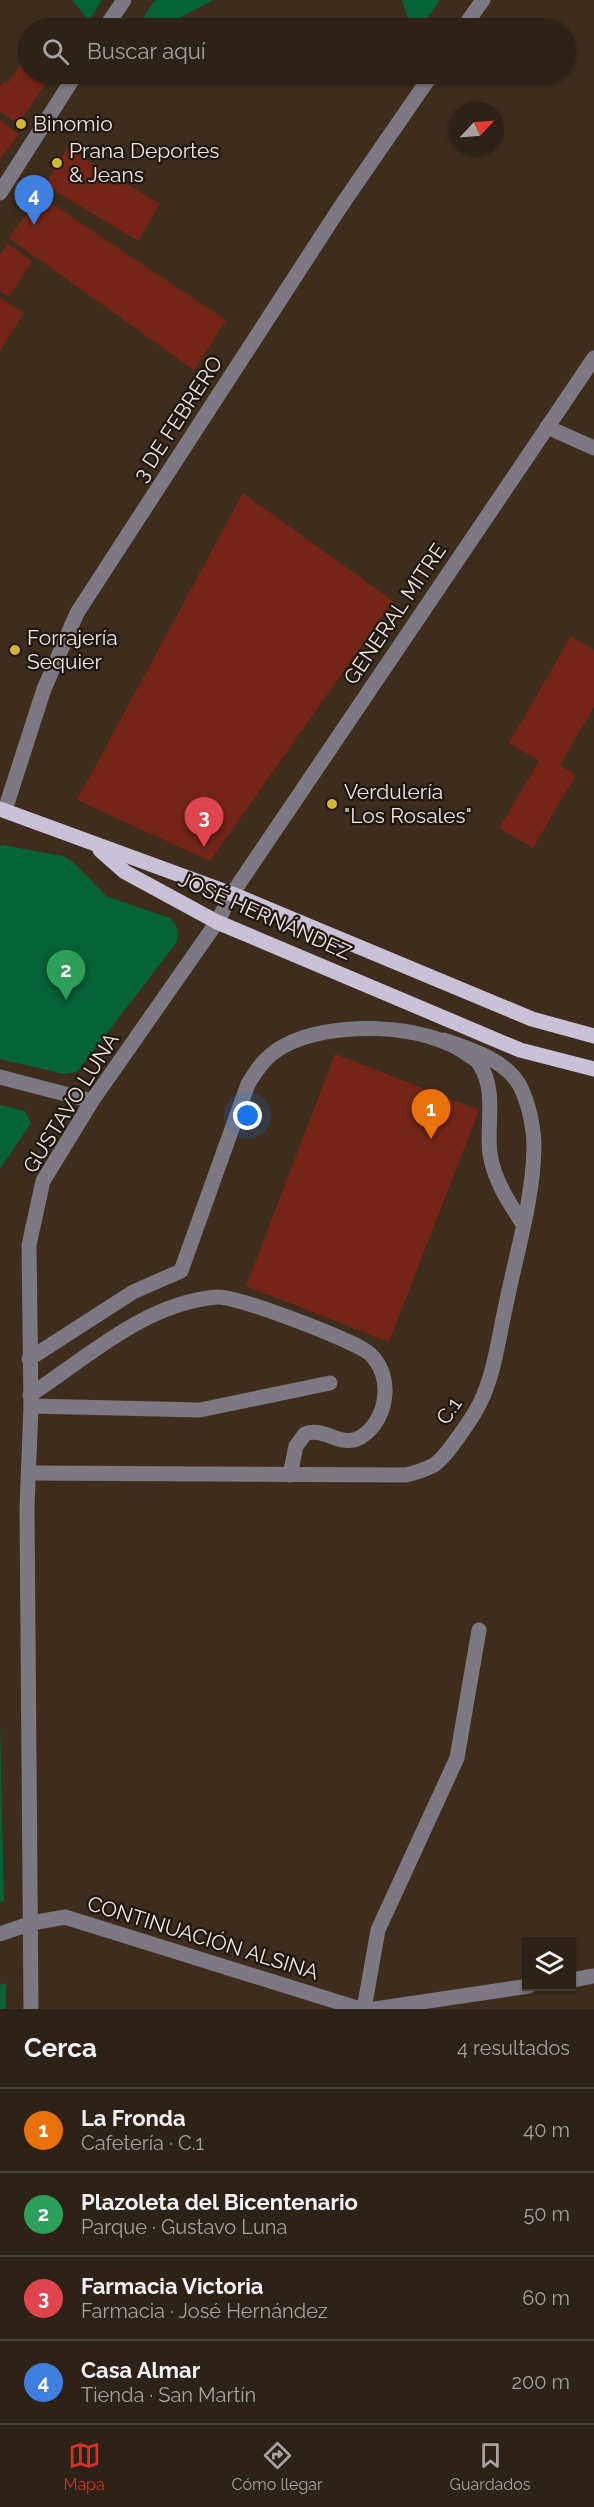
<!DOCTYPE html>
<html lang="es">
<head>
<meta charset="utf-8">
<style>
	:root { --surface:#2e2115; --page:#3a2e22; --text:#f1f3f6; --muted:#a7a3a0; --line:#493e34; --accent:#d93025 }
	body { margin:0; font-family:Raleway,sans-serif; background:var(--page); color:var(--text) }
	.controls { position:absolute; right:18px; bottom:18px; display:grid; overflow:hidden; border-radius:0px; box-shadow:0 2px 4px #0004 }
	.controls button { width:54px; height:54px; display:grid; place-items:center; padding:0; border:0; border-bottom:2px solid var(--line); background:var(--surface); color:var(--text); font:30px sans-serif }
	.compass { position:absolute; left:450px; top:102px; width:54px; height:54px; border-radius:50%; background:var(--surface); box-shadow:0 2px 4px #0004; rotate:64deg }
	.you { position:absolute; left:248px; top:1116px; width:21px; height:21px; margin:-15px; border:4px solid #fff; border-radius:50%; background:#1a73e8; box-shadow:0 0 0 9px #1a73e833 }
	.badge { display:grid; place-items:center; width:39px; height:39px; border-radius:50%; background:var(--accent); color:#fff; font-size:20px; font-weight:700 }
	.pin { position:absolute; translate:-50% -50px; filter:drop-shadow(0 2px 3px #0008) }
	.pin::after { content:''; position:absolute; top:32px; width:21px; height:18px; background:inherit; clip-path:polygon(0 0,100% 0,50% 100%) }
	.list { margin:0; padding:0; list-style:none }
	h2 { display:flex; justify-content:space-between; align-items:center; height:78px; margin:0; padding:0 24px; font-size:26px }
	h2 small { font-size:20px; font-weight:400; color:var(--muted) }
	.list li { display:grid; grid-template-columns:39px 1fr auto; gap:18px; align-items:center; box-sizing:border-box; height:84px; padding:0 24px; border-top:2px solid var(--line) }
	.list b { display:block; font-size:22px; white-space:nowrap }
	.list p { margin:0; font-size:20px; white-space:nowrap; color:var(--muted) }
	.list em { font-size:20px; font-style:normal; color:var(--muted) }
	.icon { flex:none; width:33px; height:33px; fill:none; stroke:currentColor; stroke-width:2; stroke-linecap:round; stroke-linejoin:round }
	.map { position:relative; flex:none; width:594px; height:2009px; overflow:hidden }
	.search { position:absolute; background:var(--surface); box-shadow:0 2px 4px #0004; left:18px; right:18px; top:18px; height:66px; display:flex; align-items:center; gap:15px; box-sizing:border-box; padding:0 21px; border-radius:33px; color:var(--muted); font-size:22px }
	.sheet { height:414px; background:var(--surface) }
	nav { display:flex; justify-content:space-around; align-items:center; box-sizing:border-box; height:84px; border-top:2px solid var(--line); background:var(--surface); font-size:16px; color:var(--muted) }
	nav a { display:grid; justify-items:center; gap:3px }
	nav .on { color:var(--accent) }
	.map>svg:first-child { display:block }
	.green { fill:#066336 }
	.building { fill:#742518 }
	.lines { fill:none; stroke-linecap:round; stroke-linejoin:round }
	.minor { stroke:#7c7983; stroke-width:15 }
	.major { stroke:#c8c1d7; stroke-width:15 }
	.poi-dot { fill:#d4b635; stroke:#1f160f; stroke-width:2 }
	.labels { text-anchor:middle; stroke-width:4.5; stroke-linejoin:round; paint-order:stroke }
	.poi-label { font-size:21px; fill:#f3e7dd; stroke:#1f160f; text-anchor:start }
	.street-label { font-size:21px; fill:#f3e7dd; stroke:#1f160f }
</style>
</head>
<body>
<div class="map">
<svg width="594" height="2009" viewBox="0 0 594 2009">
	<rect width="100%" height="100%" fill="#3e2c1c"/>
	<!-- green -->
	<g class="green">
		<path d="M 72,0 L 102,0 L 89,21 Z"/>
		<path d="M 155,0 L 213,0 L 161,28 L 136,28 Z"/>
		<path d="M 402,0 L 440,0 L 421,28 L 411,28 Z"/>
		<path d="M 3,845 L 63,856 L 73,862 L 106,896 L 170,918 L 178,929 L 177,942 L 77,1072 L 64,1074 L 0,1059 L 0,846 Z"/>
		<path d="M 0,1105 L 25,1111 L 31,1123 L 0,1169 Z"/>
		<path d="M 0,1722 L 4,1901 L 0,1902 Z"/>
		<path d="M 6,1983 L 6,2009 L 0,2009 L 0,1985 Z"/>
	</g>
	<!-- building -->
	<g class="building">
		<path d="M 50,20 L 63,28 L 44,28 Z"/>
		<path d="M 28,51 L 28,66 L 21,62 Z"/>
		<path d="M 20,65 L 28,71 L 28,74 L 32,74 L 46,83 L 18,124 L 0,112 L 0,87 L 4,81 L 7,84 Z"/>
		<path d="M 39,74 L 56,74 L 50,81 Z"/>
		<path d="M 0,120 L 19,134 L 0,159 Z"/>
		<path d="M 67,148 L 160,204 L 138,241 L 45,185 Z"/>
		<path d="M 39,195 L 226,320 L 194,370 L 9,238 Z"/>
		<path d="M 8,244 L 32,261 L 9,297 L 0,291 L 0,255 Z"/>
		<path d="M 0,298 L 24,313 L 0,351 Z"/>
		<path d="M 243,493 L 393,601 L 210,861 L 77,800 Z"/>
		<path d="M 571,636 L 594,650 L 594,707 L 560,765 L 576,775 L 533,848 L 499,828 L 539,761 L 509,743 Z"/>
		<path d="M 335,1054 L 479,1110 L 389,1342 L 246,1286 Z"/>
	</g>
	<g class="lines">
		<!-- minor -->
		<g class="minor">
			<path d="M 105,28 L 124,0"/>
			<path d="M 463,28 L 483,0"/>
			<path d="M 0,193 L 76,74"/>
			<path d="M 547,427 L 594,448"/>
			<path d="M 5,810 L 44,689 L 77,613 L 341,206 L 432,74"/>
			<path d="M 0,1077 L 92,1101"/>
			<path d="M 29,1359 L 133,1292 L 181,1271 L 248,1084 C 257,1069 266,1056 282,1047 C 329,1020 427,1022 470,1056 C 473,1058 478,1061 480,1065 C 497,1092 486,1125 490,1154 C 494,1180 509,1203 523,1224"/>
			<path d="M 30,1395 C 88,1357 145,1303 217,1297 C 235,1295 356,1341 370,1354 C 394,1376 388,1420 361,1437 C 340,1449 325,1426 305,1434 L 296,1446 L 290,1475"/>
			<path d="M 31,1406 L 200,1410 L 330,1383"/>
			<path d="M 30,1473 L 406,1475 C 414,1473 424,1470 432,1466 C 444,1461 472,1418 479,1405 C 495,1374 499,1334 507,1300 C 517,1251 533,1199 534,1148 C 534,1128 529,1104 520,1086 C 506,1060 470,1049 444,1040"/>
			<path d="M 0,1934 L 32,1923 L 65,1917 L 360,2009"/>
			<path d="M 572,1980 L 594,1976"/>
			<path d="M 31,2009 L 27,1508 L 31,1406 L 29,1245 L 43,1181 L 92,1101 L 217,922 L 232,894 L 594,358"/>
			<path d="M 364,2009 L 378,1930 L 457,1758 L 479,1630"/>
			<path d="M 375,2009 L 529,1986"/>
		</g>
		<!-- major -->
		<g class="major">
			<path d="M 0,809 L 232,894 L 532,1019 L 594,1036"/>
			<path d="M 100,850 L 125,872 L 217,922 L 520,1050 L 594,1069"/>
		</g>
	</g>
	<!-- markers -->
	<g class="poi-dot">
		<circle cx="21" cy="124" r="6"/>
		<circle cx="57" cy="163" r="6"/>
		<circle cx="15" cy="650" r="6"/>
		<circle cx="332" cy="804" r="6"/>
	</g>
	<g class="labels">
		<!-- poi labels -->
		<g class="poi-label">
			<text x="33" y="131">Binomio</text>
			<text x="69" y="158">Prana Deportes<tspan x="69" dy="24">&amp; Jeans</tspan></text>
			<text x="27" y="645">Forrajería<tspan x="27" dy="24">Sequier</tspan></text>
			<text x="344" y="799">Verdulería<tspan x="344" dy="24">"Los Rosales"</tspan></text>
		</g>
		<!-- street labels -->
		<g class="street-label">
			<text transform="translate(178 419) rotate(-57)" y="7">3 DE FEBRERO</text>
			<text transform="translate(395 614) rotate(-56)" y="7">GENERAL MITRE</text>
			<text transform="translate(265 916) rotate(24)" y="7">JOSÉ HERNÁNDEZ</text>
			<text transform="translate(71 1103) rotate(-58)" y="7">GUSTAVO LUNA</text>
			<text transform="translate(449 1411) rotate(-56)" y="7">C.1</text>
			<text transform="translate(203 1938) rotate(17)" y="7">CONTINUACIÓN ALSINA</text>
		</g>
	</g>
</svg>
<div class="controls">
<button><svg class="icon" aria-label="layers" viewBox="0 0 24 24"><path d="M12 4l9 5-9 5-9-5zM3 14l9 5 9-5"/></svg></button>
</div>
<svg class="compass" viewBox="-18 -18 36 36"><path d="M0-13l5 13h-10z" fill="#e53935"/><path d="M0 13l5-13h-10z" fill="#a7a3a0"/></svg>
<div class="you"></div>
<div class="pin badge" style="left:431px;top:1139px;background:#e8710a">1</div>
<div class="pin badge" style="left:66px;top:1000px;background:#2e9e5b">2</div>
<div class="pin badge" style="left:204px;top:847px;background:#e0444e">3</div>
<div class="pin badge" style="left:34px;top:225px;background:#3f7fe0">4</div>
<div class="search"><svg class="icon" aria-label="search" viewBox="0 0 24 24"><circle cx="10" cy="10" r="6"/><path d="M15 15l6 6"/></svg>Buscar aquí</div>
</div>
<section class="sheet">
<h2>Cerca<small>4 resultados</small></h2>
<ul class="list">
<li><span class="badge" style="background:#e8710a">1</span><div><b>La Fronda</b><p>Cafetería · C.1</p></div><em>40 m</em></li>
<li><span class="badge" style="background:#2e9e5b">2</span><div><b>Plazoleta del Bicentenario</b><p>Parque · Gustavo Luna</p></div><em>50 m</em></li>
<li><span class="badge" style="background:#e0444e">3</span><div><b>Farmacia Victoria</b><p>Farmacia · José Hernández</p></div><em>60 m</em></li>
<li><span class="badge" style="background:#3f7fe0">4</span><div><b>Casa Almar</b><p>Tienda · San Martín</p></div><em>200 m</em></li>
</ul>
</section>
<nav>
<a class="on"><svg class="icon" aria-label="map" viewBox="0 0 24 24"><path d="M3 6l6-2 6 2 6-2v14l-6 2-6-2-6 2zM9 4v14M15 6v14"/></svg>Mapa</a>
<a><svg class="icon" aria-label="directions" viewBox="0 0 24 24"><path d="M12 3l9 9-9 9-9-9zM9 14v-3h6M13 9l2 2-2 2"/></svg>Cómo llegar</a>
<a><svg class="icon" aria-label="saved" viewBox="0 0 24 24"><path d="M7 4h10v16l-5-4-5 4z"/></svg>Guardados</a>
</nav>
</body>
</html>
